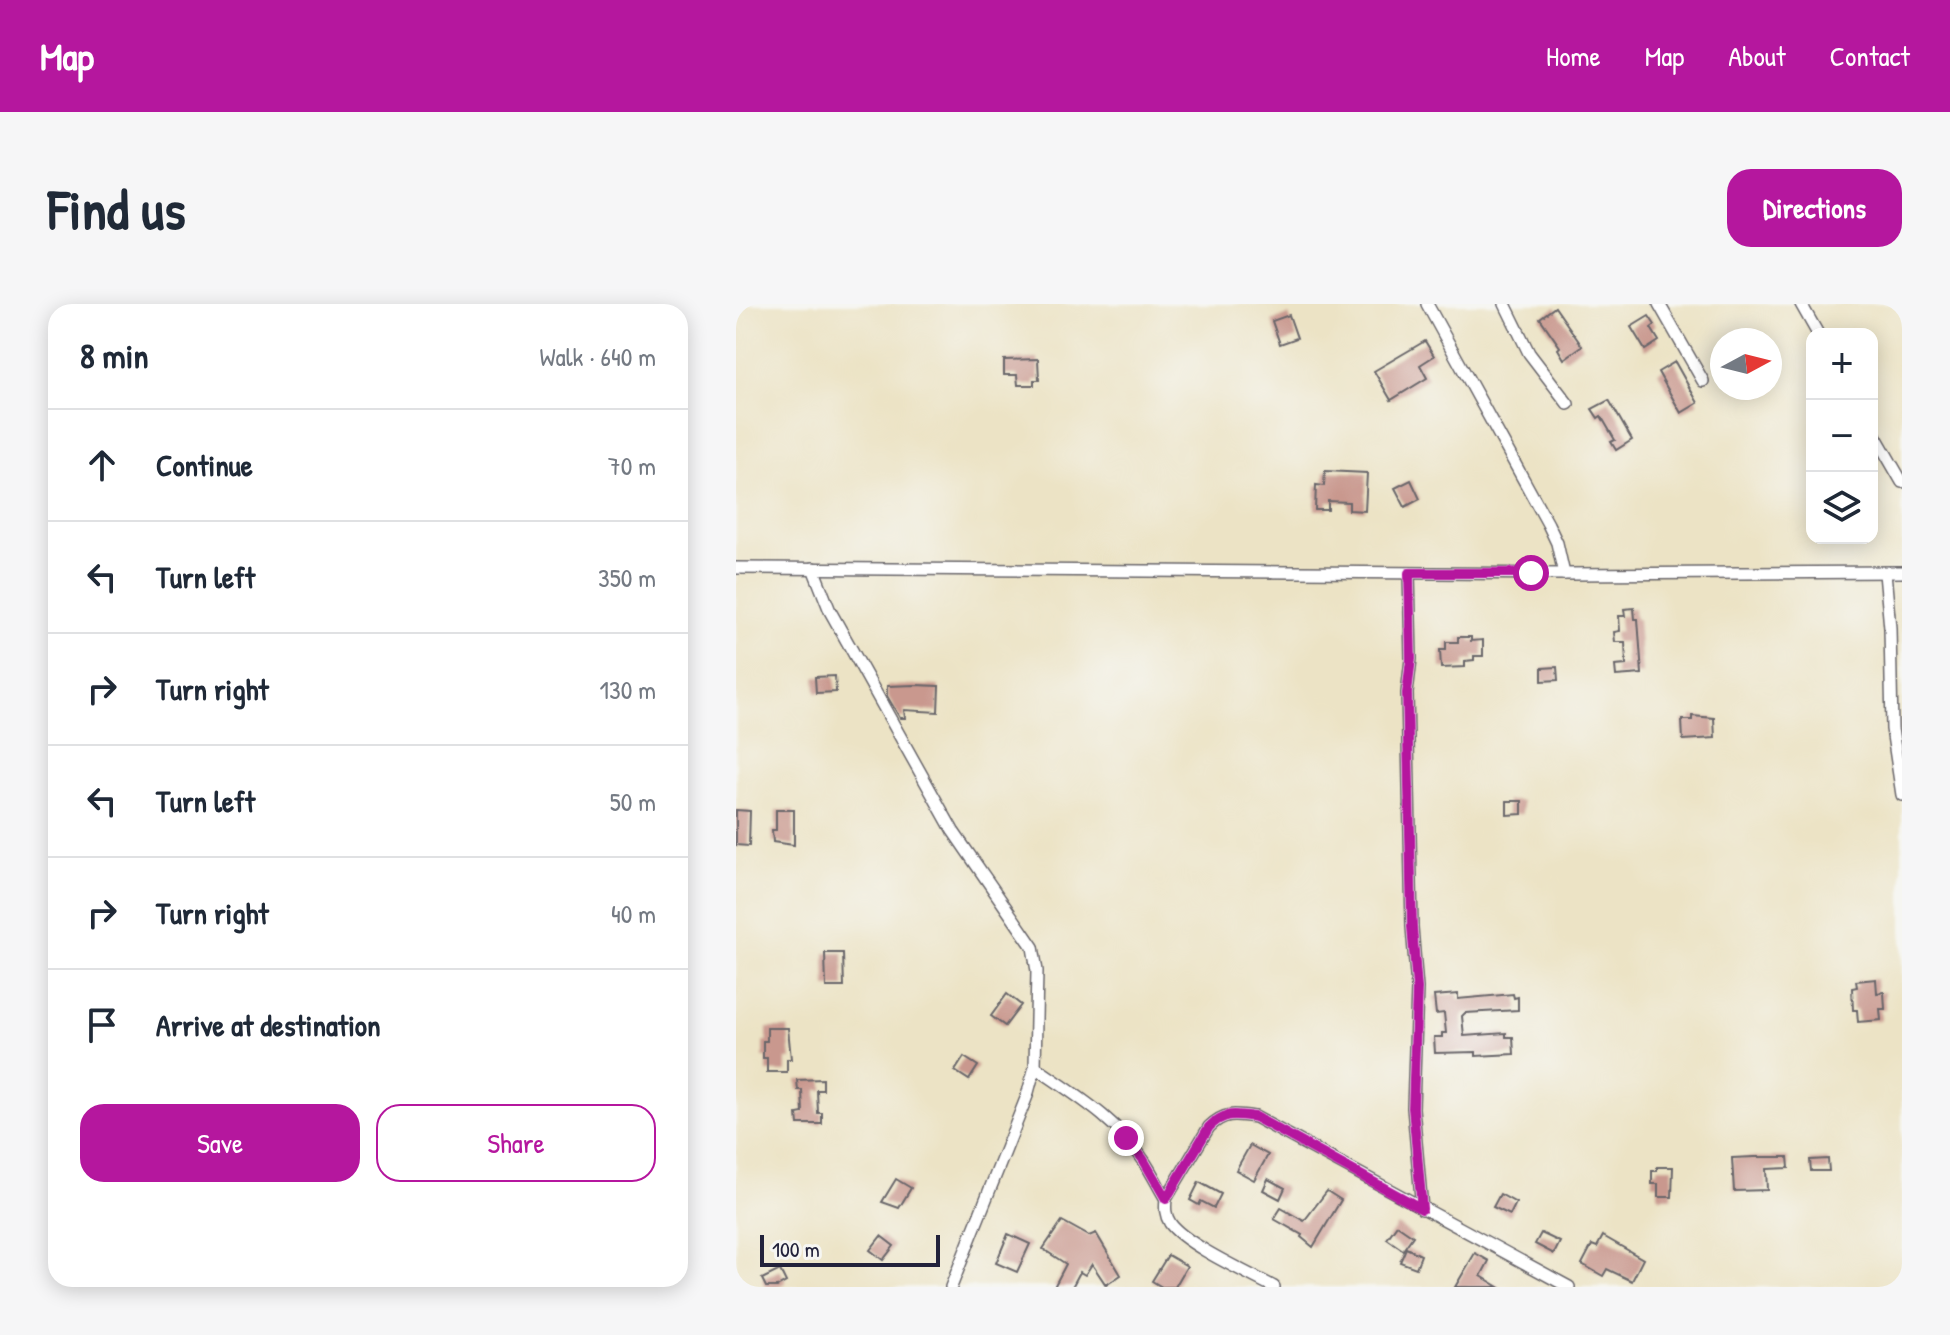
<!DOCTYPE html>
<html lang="en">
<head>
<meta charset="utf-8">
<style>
	:root { --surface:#fff; --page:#f6f6f7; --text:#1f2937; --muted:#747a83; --line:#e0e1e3; --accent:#b5179e }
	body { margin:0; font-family:"Patrick Hand",sans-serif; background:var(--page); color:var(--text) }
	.controls { position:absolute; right:24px; top:24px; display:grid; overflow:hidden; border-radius:16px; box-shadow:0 4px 20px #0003 }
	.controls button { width:72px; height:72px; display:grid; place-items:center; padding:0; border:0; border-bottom:2px solid var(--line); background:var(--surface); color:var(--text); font:40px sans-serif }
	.compass { position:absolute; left:974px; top:24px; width:72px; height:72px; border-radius:50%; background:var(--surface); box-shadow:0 4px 20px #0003; rotate:83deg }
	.scale { position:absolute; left:24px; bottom:20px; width:180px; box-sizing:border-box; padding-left:8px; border:4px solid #22223b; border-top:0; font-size:22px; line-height:28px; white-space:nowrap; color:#22223b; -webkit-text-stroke:6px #f6f6f2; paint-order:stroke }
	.stop { position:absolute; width:24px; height:24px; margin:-18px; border:6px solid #b5179e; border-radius:50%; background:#fff }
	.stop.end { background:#b5179e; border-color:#fff; box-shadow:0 2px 8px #0008 }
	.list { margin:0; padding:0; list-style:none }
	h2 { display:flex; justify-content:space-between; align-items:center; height:104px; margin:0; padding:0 32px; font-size:34px }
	h2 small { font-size:26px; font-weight:400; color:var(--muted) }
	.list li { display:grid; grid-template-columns:52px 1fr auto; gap:24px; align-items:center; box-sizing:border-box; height:112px; padding:0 32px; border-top:2px solid var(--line) }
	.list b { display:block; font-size:30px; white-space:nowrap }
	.list em { font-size:26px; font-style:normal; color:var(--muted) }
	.actions { display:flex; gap:16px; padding:24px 32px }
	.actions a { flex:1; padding:18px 0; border:2px solid var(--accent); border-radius:24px; text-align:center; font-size:28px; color:var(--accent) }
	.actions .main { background:var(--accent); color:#fff }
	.icon { flex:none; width:44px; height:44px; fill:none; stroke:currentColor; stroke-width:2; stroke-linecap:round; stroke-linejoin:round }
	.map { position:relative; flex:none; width:1166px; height:983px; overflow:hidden; border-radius:24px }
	header { display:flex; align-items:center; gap:48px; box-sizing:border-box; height:112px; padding:0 40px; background:var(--accent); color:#fff }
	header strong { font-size:38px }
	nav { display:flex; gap:44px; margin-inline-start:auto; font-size:28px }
	.intro { display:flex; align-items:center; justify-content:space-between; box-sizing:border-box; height:192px; padding:0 48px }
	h1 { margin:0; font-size:56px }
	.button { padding:20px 36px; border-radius:24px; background:var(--accent); color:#fff; font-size:28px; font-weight:700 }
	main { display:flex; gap:48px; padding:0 48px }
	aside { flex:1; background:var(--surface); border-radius:24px; box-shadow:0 4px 20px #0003 }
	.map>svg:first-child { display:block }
	.building { fill:#c9988e }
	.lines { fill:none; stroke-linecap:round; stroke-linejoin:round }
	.street-casing { stroke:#69666b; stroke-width:14 }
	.street { stroke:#fff; stroke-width:11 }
	.route { stroke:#b5179e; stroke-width:10 }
</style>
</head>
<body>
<header>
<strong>Map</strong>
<nav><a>Home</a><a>Map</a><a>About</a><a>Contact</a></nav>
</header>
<div class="intro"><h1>Find us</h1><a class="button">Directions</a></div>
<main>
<aside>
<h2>8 min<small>Walk · 640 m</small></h2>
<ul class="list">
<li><svg class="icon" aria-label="ahead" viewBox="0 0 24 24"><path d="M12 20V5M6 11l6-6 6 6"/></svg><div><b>Continue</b></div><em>70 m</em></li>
<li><svg class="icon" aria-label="left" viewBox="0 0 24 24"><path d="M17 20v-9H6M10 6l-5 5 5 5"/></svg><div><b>Turn left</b></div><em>350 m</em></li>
<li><svg class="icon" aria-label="right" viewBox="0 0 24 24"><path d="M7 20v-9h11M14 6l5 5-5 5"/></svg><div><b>Turn right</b></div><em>130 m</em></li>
<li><svg class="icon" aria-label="left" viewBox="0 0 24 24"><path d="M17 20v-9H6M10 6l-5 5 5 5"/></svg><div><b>Turn left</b></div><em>50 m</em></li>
<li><svg class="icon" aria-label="right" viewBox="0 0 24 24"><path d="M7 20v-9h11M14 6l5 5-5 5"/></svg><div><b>Turn right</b></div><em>40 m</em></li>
<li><svg class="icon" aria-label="arrive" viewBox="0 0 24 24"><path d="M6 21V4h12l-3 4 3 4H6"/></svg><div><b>Arrive at destination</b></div></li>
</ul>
<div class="actions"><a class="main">Save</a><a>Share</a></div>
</aside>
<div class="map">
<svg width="1166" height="983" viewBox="0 0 1166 983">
	<rect width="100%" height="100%" fill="#f6f6f2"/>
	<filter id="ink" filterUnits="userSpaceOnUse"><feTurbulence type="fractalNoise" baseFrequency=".0125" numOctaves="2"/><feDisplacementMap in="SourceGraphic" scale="16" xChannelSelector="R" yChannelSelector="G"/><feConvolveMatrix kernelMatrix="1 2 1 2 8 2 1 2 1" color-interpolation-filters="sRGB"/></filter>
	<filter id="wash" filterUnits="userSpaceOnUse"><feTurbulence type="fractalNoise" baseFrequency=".006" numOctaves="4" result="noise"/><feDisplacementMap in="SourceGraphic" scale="32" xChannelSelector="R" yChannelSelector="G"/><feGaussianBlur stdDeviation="1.8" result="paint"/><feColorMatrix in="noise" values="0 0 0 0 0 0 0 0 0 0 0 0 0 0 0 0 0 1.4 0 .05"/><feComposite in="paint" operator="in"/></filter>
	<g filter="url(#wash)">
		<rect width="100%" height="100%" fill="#ece3c5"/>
		<g id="blocks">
			<!-- building -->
			<g class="building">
				<path d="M 819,3 L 846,42 L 828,55 L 822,45 L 824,43 L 804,14 Z"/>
				<path d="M 553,11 L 561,34 L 544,40 L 536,17 Z"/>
				<path d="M 913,12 L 919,21 L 915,24 L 923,37 L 909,46 L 895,23 Z"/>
				<path d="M 689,37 L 698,52 L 684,61 L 691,74 L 655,96 L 638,67 Z"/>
				<path d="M 302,55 L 303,76 L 298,76 L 298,81 L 282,81 L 281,71 L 268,71 L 268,56 Z"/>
				<path d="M 939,58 L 962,99 L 945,109 L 922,68 Z"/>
				<path d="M 873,96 L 896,136 L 880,146 L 875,138 L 879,136 L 865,112 L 862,114 L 856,105 Z"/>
				<path d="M 589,167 L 631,169 L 629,207 L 613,206 L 613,198 L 592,197 L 592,206 L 579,206 L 580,181 L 588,182 Z"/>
				<path d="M 675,176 L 684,195 L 669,203 L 659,184 Z"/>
				<path d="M 898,304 L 899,315 L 902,315 L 906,370 L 880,372 L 879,362 L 890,361 L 889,338 L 879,338 L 878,328 L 884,327 L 883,312 L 889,312 L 888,305 Z"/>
				<path d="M 722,333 L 735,333 L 735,337 L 747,336 L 747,352 L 738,352 L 738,356 L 729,357 L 729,363 L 705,364 L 704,346 L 710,346 L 710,338 L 722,338 Z"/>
				<path d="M 821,363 L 822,376 L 806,377 L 806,364 Z"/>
				<path d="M 99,372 L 100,388 L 80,389 L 79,373 Z"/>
				<path d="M 179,381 L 203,382 L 202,408 L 168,406 L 169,414 L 164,414 L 151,392 L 151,382 Z"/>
				<path d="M 956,412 L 978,414 L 979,434 L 947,436 L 946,416 L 956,416 Z"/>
				<path d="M 771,497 L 786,497 L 786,510 L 771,511 Z"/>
				<path d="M 0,506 L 14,507 L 13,542 L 0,541 Z"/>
				<path d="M 40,506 L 58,506 L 58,541 L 37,538 L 36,526 L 40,526 Z"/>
				<path d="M 89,649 L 107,649 L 108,683 L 90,683 Z"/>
				<path d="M 1140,675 L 1141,689 L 1148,688 L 1149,705 L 1144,705 L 1145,716 L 1122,718 L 1121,706 L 1117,706 L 1116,684 L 1121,683 L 1120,677 Z"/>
				<path d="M 271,690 L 285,701 L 269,722 L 255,712 Z"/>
				<path d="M 722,690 L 722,695 L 777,690 L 778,694 L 782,693 L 782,706 L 729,709 L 726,712 L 728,732 L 770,729 L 770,733 L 777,733 L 778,750 L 740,752 L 740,748 L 699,749 L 698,733 L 706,733 L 706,729 L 710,729 L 708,709 L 700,710 L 698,692 Z"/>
				<path d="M 31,724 L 52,724 L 55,755 L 51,755 L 51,768 L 31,768 L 31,754 L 27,754 L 27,737 L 31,737 Z"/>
				<path d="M 228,753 L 242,762 L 233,776 L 219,767 Z"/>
				<path d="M 87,775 L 87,786 L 81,786 L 82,809 L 86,809 L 86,820 L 62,820 L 61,810 L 67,809 L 66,786 L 62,786 L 61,776 Z"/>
				<path d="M 514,841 L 532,851 L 518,876 L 500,866 Z"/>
				<path d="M 1019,853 L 1052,853 L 1053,864 L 1030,865 L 1031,886 L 998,887 L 996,854 Z"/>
				<path d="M 1092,855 L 1093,867 L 1075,867 L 1074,856 Z"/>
				<path d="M 921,863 L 937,863 L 936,893 L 922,893 L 922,880 L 916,880 L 916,867 L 921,867 Z"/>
				<path d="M 160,875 L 175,884 L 163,904 L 146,898 Z"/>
				<path d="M 532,875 L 549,884 L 544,895 L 527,886 Z"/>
				<path d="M 463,878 L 485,890 L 478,904 L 465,897 L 463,901 L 454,896 Z"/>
				<path d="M 591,887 L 605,896 L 577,943 L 565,933 L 566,931 L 538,915 L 545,904 L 568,917 Z"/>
				<path d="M 764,890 L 780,899 L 774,911 L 757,903 Z"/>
				<path d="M 326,917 L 353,932 L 360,929 L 385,971 L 370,981 L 356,960 L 349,971 L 344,968 L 336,983 L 318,983 L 330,960 L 307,945 Z"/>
				<path d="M 661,921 L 677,932 L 667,946 L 651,935 Z"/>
				<path d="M 805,929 L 824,938 L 818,950 L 799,940 Z"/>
				<path d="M 272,930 L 294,940 L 281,968 L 260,959 Z"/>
				<path d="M 145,932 L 158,942 L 147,956 L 134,946 Z"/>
				<path d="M 867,932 L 907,955 L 896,977 L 871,965 L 867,972 L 846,960 L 856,941 L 861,943 Z"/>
				<path d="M 670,944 L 685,951 L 680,964 L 664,958 Z"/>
				<path d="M 739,949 L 753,957 L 745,972 L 763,983 L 719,983 Z"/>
				<path d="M 432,951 L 451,962 L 439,983 L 426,983 L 416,977 Z"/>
				<path d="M 44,966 L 50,978 L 41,983 L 30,983 L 26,975 Z"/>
			</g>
		</g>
	</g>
	<g filter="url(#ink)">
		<use href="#blocks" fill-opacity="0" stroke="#69666b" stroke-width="2"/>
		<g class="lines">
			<!-- street casing -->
			<g class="street-casing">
				<g id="street">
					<path d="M 691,0 L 812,220 L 821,239 L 828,270"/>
					<path d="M 769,0 L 793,49 L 832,100"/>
					<path d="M 923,0 L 967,77"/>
					<path d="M 1065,0 L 1082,30"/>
					<path d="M 1136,126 L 1166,178"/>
					<path d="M 0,264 L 828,270 L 1166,268"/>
					<path d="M 77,264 L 94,307 L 217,527 L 297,643 L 301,667 L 299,763 L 291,792 L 215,983"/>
					<path d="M 673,269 L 675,355 L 671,389 L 676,623 L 681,684 L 677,804 L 686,905"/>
					<path d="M 1149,269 L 1154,324 L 1156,425 L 1166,491"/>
					<path d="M 299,763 C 338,790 382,816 408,857 C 416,869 422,882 430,895"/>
					<path d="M 538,983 C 514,970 448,940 434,919 C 429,911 429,904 430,895 L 473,823 C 488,808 499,810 519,813 L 833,983"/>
				</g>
			</g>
			<!-- street -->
			<use href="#street" class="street"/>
		</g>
	</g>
	<g class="lines" filter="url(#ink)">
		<!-- route -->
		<path class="route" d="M 390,834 L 407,855 L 430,895 L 473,823 C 488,808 499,810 519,813 L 686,905 L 677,804 L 681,684 L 676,623 L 671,389 L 675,355 L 673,269 L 795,269"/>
	</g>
</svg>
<div class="controls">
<button>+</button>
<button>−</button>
<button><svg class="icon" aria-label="layers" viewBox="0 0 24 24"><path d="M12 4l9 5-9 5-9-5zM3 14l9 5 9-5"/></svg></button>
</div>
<svg class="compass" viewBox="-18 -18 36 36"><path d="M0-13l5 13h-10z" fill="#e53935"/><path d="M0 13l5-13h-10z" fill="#747a83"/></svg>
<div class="scale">100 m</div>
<div class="stop" style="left:795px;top:269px"></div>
<div class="stop end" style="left:390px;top:834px"></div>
</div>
</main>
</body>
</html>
